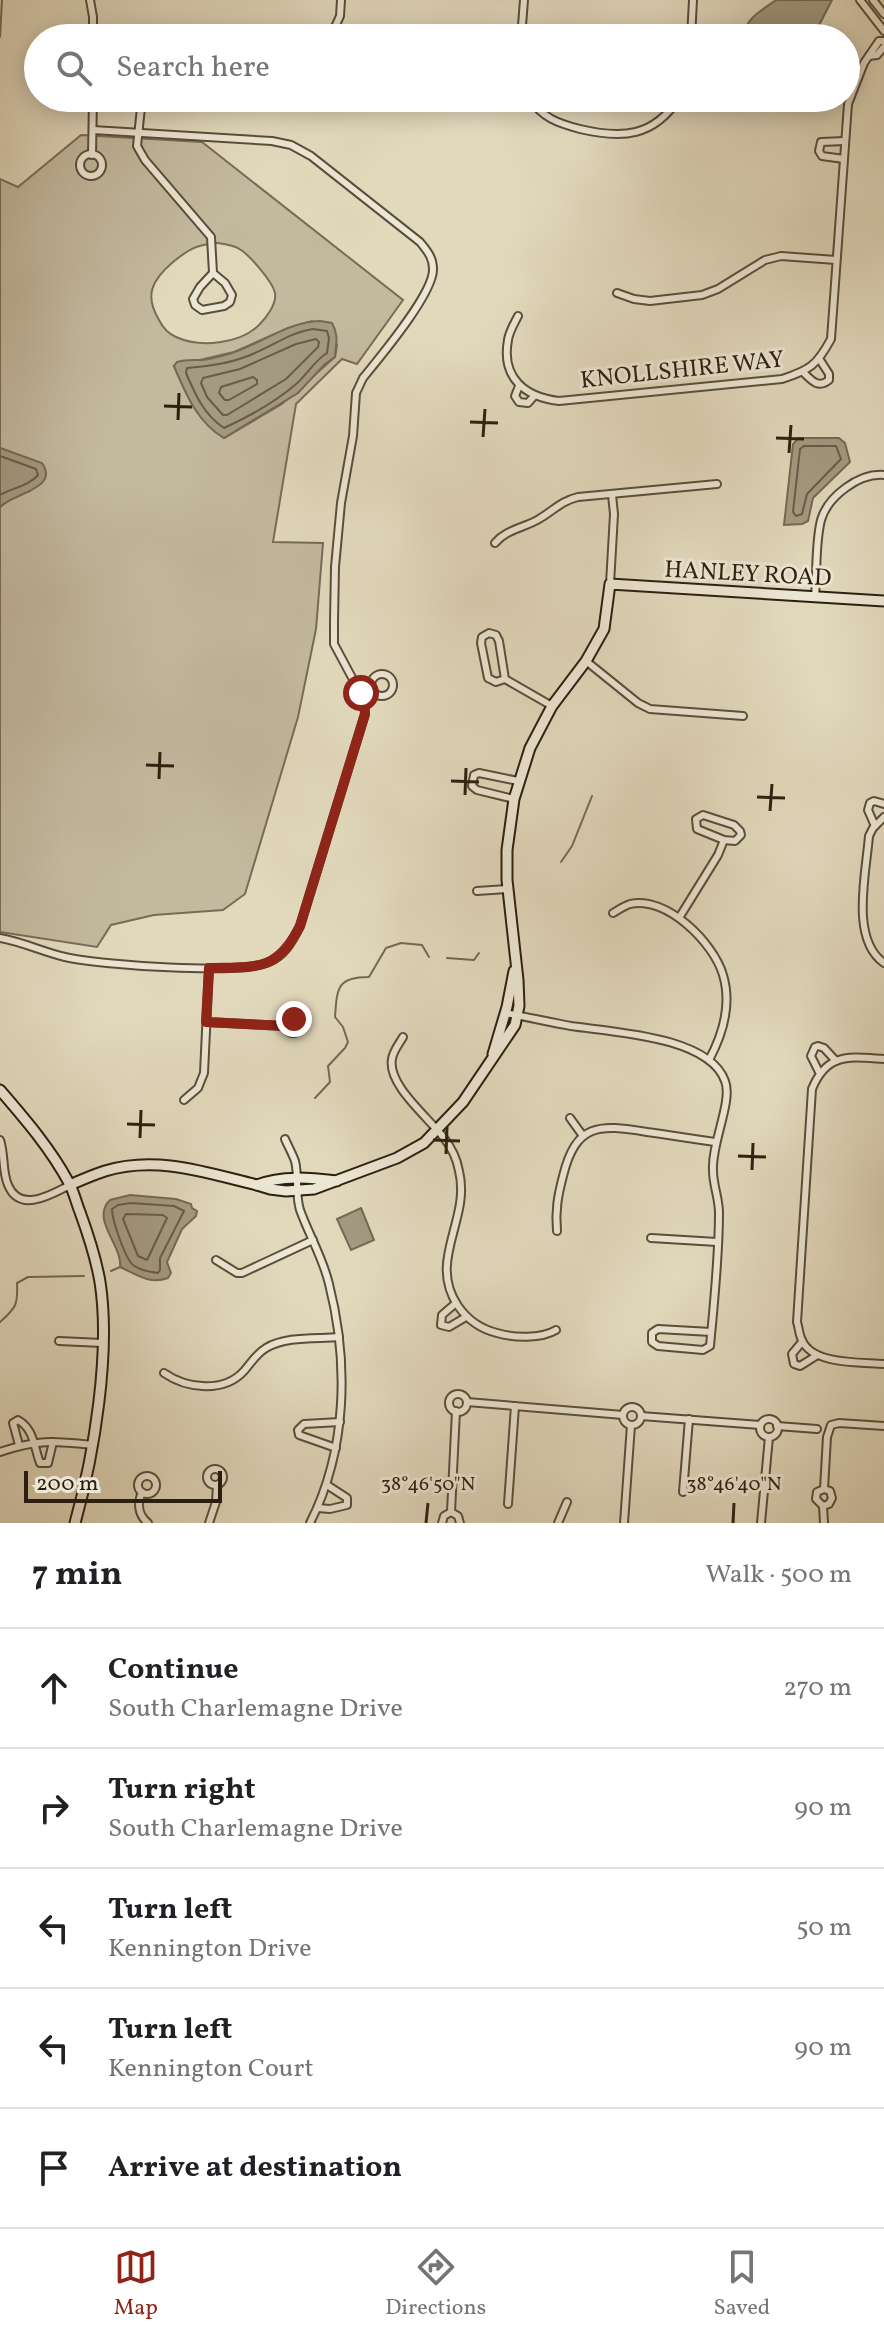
<!DOCTYPE html>
<html lang="en">
<head>
<meta charset="utf-8">
<style>
	:root { --surface:#fff; --page:#f2f2f2; --text:#202124; --muted:#757577; --line:#e0e0e0; --accent:#8f2418 }
	body { margin:0; font-family:Vollkorn,serif; background:var(--page); color:var(--text) }
	.scale { position:absolute; left:24px; bottom:20px; width:198px; box-sizing:border-box; padding-left:8px; border:4px solid #2d1f0f; border-top:0; font-size:22px; line-height:28px; white-space:nowrap; color:#2d1f0f; -webkit-text-stroke:6px #ece6d4; paint-order:stroke }
	.stop { position:absolute; width:24px; height:24px; margin:-18px; border:6px solid #8f2418; border-radius:50%; background:#fff }
	.stop.end { background:#8f2418; border-color:#fff; box-shadow:0 2px 8px #0008 }
	.list { margin:0; padding:0; list-style:none }
	h2 { display:flex; justify-content:space-between; align-items:center; height:104px; margin:0; padding:0 32px; font-size:34px }
	h2 small { font-size:26px; font-weight:400; color:var(--muted) }
	.list li { display:grid; grid-template-columns:52px 1fr auto; gap:24px; align-items:center; box-sizing:border-box; height:120px; padding:0 32px; border-top:2px solid var(--line) }
	.list b { display:block; font-size:30px; white-space:nowrap }
	.list p { margin:0; font-size:26px; white-space:nowrap; color:var(--muted) }
	.list em { font-size:26px; font-style:normal; color:var(--muted) }
	.icon { flex:none; width:44px; height:44px; fill:none; stroke:currentColor; stroke-width:2; stroke-linecap:round; stroke-linejoin:round }
	.map { position:relative; flex:none; width:884px; height:1523px; overflow:hidden }
	.search { position:absolute; background:var(--surface); box-shadow:0 4px 20px #0003; left:24px; right:24px; top:24px; height:88px; display:flex; align-items:center; gap:20px; box-sizing:border-box; padding:0 28px; border-radius:44px; color:var(--muted); font-size:30px }
	.sheet { height:704px; background:var(--surface) }
	nav { display:flex; justify-content:space-around; align-items:center; box-sizing:border-box; height:112px; border-top:2px solid var(--line); background:var(--surface); font-size:22px; color:var(--muted) }
	nav a { display:grid; justify-items:center; gap:4px }
	nav .on { color:var(--accent) }
	.map>svg:first-child { display:block }
	.green { fill:#c3b99f; stroke:#786c57; stroke-width:2; fill-rule:evenodd }
	.water { fill:#a49a82; stroke:#746954; stroke-width:2 }
	.lines { fill:none; stroke-linecap:round; stroke-linejoin:round }
	.shore { stroke:#685c48; stroke-width:2 }
	.stream { stroke:#746954; stroke-width:2 }
	.street-casing { stroke:#5a4e3a; stroke-width:10 }
	.secondary-casing { stroke:#2d1f0f; stroke-width:13 }
	.street { stroke:#ece6d4; stroke-width:6 }
	.secondary { stroke:#ece6d4; stroke-width:9 }
	.route { stroke:#8f2418; stroke-width:10 }
	.ticks { fill:none; stroke:#2d1f0f; stroke-width:3 }
	.labels { text-anchor:middle; stroke-width:6; stroke-linejoin:round; paint-order:stroke }
	.street-label { font-size:24px; fill:#2d1f0f; stroke:#ece6d4 }
	.ticks-label { font-size:20px; text-anchor:middle; fill:#2d1f0f; stroke:#ece6d4; stroke-width:6; stroke-linejoin:round; paint-order:stroke }
</style>
</head>
<body>
<div class="map">
<svg width="884" height="1523" viewBox="0 0 884 1523">
	<rect width="100%" height="100%" fill="#e2d9bd"/>
	<filter id="stains"><feTurbulence type="fractalNoise" baseFrequency=".0025" numOctaves="4"/><feColorMatrix values="0 0 0 0 .2 0 0 0 0 .09 0 0 0 0 .02 0 0 0 .5 -.17"/></filter>
	<radialGradient id="worn" r=".72"><stop offset=".6" stop-color="#630" stop-opacity="0"/><stop offset="1" stop-color="#630" stop-opacity=".3"/></radialGradient>
	<!-- green -->
	<path class="green" d="M 81,135 L 202,142 L 403,300 L 357,364 L 342,359 L 296,404 L 273,542 L 323,543 L 316,629 L 298,717 L 245,894 L 223,910 L 154,915 L 111,925 L 97,947 L 0,932 L 0,507 L 14,496 L 30,491 L 26,459 L 0,448 L 0,179 L 18,187 ZM 217,243 C 225,244 234,245 241,250 C 250,256 273,282 275,293 C 277,304 266,318 259,325 C 240,344 200,348 176,337 C 169,334 163,328 159,320 C 144,295 152,280 173,262 C 189,249 196,245 217,243 ZM 312,321 L 337,345 L 335,357 L 282,404 L 224,438 C 197,421 186,394 174,366 L 234,352 L 288,328 Z"/>
	<!-- water -->
	<g class="water">
		<path d="M 776,0 L 832,0 L 816,31 L 808,38 L 743,38 C 745,18 761,11 776,0 Z"/>
		<path d="M 320,321 L 332,323 C 339,335 336,344 335,357 L 325,364 L 298,393 L 224,438 C 197,422 186,394 174,366 L 177,362 C 185,359 193,360 202,360 C 212,359 222,356 232,353 C 262,343 288,322 320,321 Z"/>
		<path d="M 799,438 L 839,438 L 845,443 L 850,462 L 813,498 L 808,521 L 802,524 L 784,525 L 793,444 Z"/>
		<path d="M 0,448 L 42,463 C 60,489 13,493 0,507 Z"/>
		<path d="M 130,1195 L 176,1199 L 191,1204 L 192,1208 L 197,1211 L 196,1216 L 182,1229 L 167,1262 L 171,1273 L 168,1278 C 149,1285 136,1274 120,1267 C 123,1246 90,1219 110,1200 Z"/>
		<path d="M 361,1208 L 374,1240 L 351,1250 L 337,1219 Z"/>
	</g>
	<g class="lines">
		<!-- shore -->
		<g class="shore">
			<path d="M 313,329 L 327,331 L 329,338 L 327,353 C 314,361 307,375 295,385 C 275,402 248,417 224,428 C 204,415 195,394 186,373 L 187,368 C 211,366 233,363 255,353 C 274,345 292,332 313,329 Z"/>
			<path d="M 316,339 L 319,342 L 318,347 L 286,379 L 227,415 L 223,415 L 207,397 L 201,383 L 203,378 L 240,369 L 296,344 Z"/>
			<path d="M 253,377 L 257,380 L 257,384 L 229,400 L 225,400 L 219,393 L 221,387 Z"/>
			<path d="M 804,446 L 836,446 L 841,459 L 807,494 L 802,514 L 796,516 L 793,512 L 800,449 Z"/>
			<path d="M 0,456 L 36,469 L 38,475 C 29,486 12,488 0,495"/>
			<path d="M 131,1203 L 174,1206 L 184,1211 L 160,1258 L 160,1270 L 158,1273 C 150,1272 139,1270 133,1265 C 125,1258 112,1220 112,1209 L 118,1205 Z"/>
			<path d="M 126,1214 L 163,1215 L 167,1218 L 147,1260 L 138,1256 L 123,1219 Z"/>
		</g>
		<!-- stream -->
		<g class="stream">
			<path d="M 0,37 L 2,0"/>
			<path d="M 561,862 L 572,846 L 592,796"/>
			<path d="M 447,958 L 474,960 L 479,953"/>
			<path d="M 315,1098 L 330,1082 L 328,1066 L 345,1048 L 348,1042 L 343,1027 L 335,1017 C 337,988 337,977 369,977 L 386,948 L 401,943 L 422,945 L 429,957"/>
			<path d="M 111,1271 L 120,1267"/>
			<path d="M 0,1322 C 16,1308 18,1305 17,1283 L 28,1277 L 84,1276"/>
		</g>
		<!-- street casing -->
		<g class="street-casing">
			<g id="street">
				<path d="M 90,0 L 93,17 L 93,38"/>
				<path d="M 860,0 L 884,31"/>
				<path d="M 873,0 L 884,14"/>
				<path d="M 522,31 L 594,36"/>
				<path d="M 143,38 L 150,33 L 156,34 L 159,38"/>
				<path d="M 330,38 L 340,16 L 341,0"/>
				<path d="M 521,38 L 524,0"/>
				<path d="M 691,38 L 693,0"/>
				<path d="M 869,56 L 877,55 L 884,47"/>
				<path d="M 142,98 L 137,146 L 145,160 L 211,237 L 213,273 L 200,287 L 193,299 L 195,305 L 202,310 L 224,306 L 230,302 L 232,295 L 225,283 L 213,273"/>
				<path d="M 529,98 C 543,118 557,123 580,129 C 622,139 654,137 679,98"/>
				<circle cx="91" cy="165" r="11"/>
				<path d="M 92,155 L 93,98"/>
				<path d="M 844,159 L 822,156 L 819,151 L 821,142 L 845,141"/>
				<path d="M 617,293 L 634,299 L 650,301 L 702,295 L 718,289 L 765,260 L 781,256 L 836,260"/>
				<path d="M 518,316 C 514,324 509,332 508,340 C 501,378 525,397 559,401 L 782,379 C 810,370 817,365 831,339 L 848,104 L 864,63 L 879,41 L 884,41"/>
				<path d="M 803,372 C 811,380 818,389 829,380 L 829,374 L 820,360"/>
				<path d="M 519,386 L 515,396 L 519,402 L 528,403 L 534,396"/>
				<path d="M 495,543 C 507,529 524,528 539,519 C 553,511 561,501 578,497 L 717,484"/>
				<path d="M 610,584 L 614,514 L 612,495"/>
				<path d="M 815,597 C 817,573 815,544 821,520 C 828,496 859,473 884,475"/>
				<path d="M 586,661 L 638,703 L 650,709 L 743,716"/>
				<circle cx="382" cy="685" r="11"/>
				<path d="M 505,679 L 496,682 L 488,678 L 481,643 L 482,637 L 489,633 L 496,635 L 499,641 L 505,679 L 552,706"/>
				<path d="M 514,799 L 477,790 L 472,786 L 474,775 L 479,773 L 518,781"/>
				<path d="M 884,817 L 873,828 L 869,836 C 866,874 850,939 884,963"/>
				<path d="M 875,826 L 868,810 L 870,803 L 874,801 L 884,804"/>
				<path d="M 477,891 L 507,889"/>
				<path d="M 613,913 C 618,910 624,906 630,904 C 666,895 714,943 723,975 C 732,1005 723,1034 709,1060"/>
				<path d="M 679,918 L 718,855 L 724,840 L 735,841 L 741,835 L 740,831 L 734,825 L 703,815 L 696,819 L 697,829 L 724,840"/>
				<path d="M 0,938 C 23,942 43,952 65,957 C 98,965 242,975 269,962 C 285,955 292,942 300,926 L 365,714 L 364,700 L 334,644 L 334,621 L 335,567 L 341,503 L 353,436 L 356,393 L 363,378 C 380,357 434,293 433,269 C 433,257 427,251 420,242 L 311,156 L 291,145 L 272,141 L 93,130"/>
				<path d="M 505,1013 C 527,1017 549,1022 571,1026 C 611,1032 709,1036 725,1081 C 733,1101 711,1144 713,1171 C 713,1185 719,1198 719,1213 C 719,1257 714,1302 710,1346 L 703,1350 L 658,1346 L 652,1342 L 652,1333 L 658,1329 L 711,1332"/>
				<circle cx="293" cy="1026" r="7"/>
				<path d="M 206,1022 L 286,1026"/>
				<path d="M 403,1037 C 399,1044 393,1051 392,1059 C 387,1085 429,1118 444,1138 C 451,1147 457,1160 459,1171 C 471,1220 427,1260 458,1306 C 467,1319 481,1329 497,1333 C 514,1338 541,1339 556,1330"/>
				<path d="M 884,1059 C 850,1057 827,1052 812,1089 L 797,1322 C 799,1328 799,1335 802,1340 C 812,1365 861,1362 884,1364"/>
				<path d="M 819,1072 L 811,1056 L 815,1047 L 818,1046 L 824,1048 L 836,1061"/>
				<path d="M 184,1100 L 198,1088 L 204,1073 L 209,968"/>
				<path d="M 570,1118 L 583,1136"/>
				<path d="M 285,1139 C 288,1146 292,1153 295,1161 C 299,1177 295,1194 300,1210 C 309,1235 323,1258 329,1284 C 349,1363 347,1450 310,1523"/>
				<path d="M 0,1140 C 5,1155 2,1171 8,1185 C 20,1214 52,1194 70,1185"/>
				<path d="M 557,1231 C 555,1211 558,1195 563,1176 C 576,1123 599,1124 647,1132 C 669,1135 692,1139 715,1142"/>
				<path d="M 651,1238 L 717,1242"/>
				<path d="M 216,1260 L 237,1273 L 242,1273 L 313,1240"/>
				<path d="M 456,1303 L 442,1315 L 441,1325 L 449,1327 L 466,1317"/>
				<path d="M 59,1341 L 102,1343"/>
				<path d="M 802,1342 L 792,1354 L 794,1364 L 800,1366 L 816,1356"/>
				<path d="M 164,1373 C 187,1389 224,1393 244,1371 C 251,1363 256,1354 266,1348 C 286,1336 316,1339 339,1337"/>
				<circle cx="458" cy="1403" r="9"/>
				<path d="M 467,1402 L 623,1415"/>
				<circle cx="632" cy="1416" r="9"/>
				<path d="M 641,1416 L 760,1425"/>
				<circle cx="769" cy="1428" r="9"/>
				<path d="M 777,1426 L 817,1429"/>
				<path d="M 19,1445 L 13,1423 L 18,1420 C 34,1429 34,1447 40,1463 L 48,1463 L 53,1442"/>
				<path d="M 336,1448 L 299,1435 L 298,1430 L 304,1424 L 340,1422"/>
				<path d="M 0,1452 C 37,1439 54,1441 92,1445"/>
				<circle cx="215" cy="1477" r="8"/>
				<circle cx="147" cy="1485" r="9"/>
				<path d="M 824,1489 L 827,1437 L 831,1425 L 839,1423 L 884,1426"/>
				<path d="M 142,1492 C 137,1503 138,1515 148,1523"/>
				<path d="M 683,1492 L 689,1419"/>
				<path d="M 508,1504 L 515,1406"/>
				<path d="M 823,1506 L 829,1504 L 832,1498 L 830,1491 L 824,1489 L 817,1492 L 816,1499 L 823,1506 L 824,1523"/>
				<path d="M 318,1508 L 330,1509 L 347,1505 L 347,1498 L 327,1485"/>
				<path d="M 451,1512 L 456,1411"/>
				<path d="M 209,1523 L 216,1502 L 217,1485"/>
				<path d="M 442,1523 L 444,1516 L 451,1512 L 458,1516 L 460,1523"/>
				<path d="M 558,1523 L 567,1502"/>
				<path d="M 624,1523 L 631,1425"/>
				<path d="M 761,1523 L 769,1437"/>
			</g>
		</g>
		<!-- secondary casing -->
		<g class="secondary-casing">
			<g id="secondary">
				<path d="M 493,1054 L 507,1007 L 514,971"/>
				<path d="M 0,1090 C 25,1119 51,1149 69,1183 C 74,1192 76,1202 80,1212 C 88,1234 96,1258 100,1282 C 111,1352 94,1455 75,1523"/>
				<path d="M 337,1181 C 311,1178 282,1175 257,1185 L 270,1189 L 286,1191 L 314,1189 L 397,1158 L 424,1143 L 463,1102 L 515,1025 L 519,1006 L 518,980 L 507,880 L 507,850 L 514,799 L 530,748 L 552,706 L 586,661 L 604,629 L 610,584 L 884,601"/>
				<path d="M 70,1185 C 81,1180 93,1175 105,1171 C 157,1155 207,1173 257,1185"/>
			</g>
		</g>
		<!-- street -->
		<use href="#street" class="street"/>
		<!-- secondary -->
		<use href="#secondary" class="secondary"/>
	</g>
	<g class="lines">
		<!-- route -->
		<path class="route" d="M 294,1019 L 287,1022 L 286,1026 L 206,1022 L 209,968 C 256,967 277,972 300,926 L 365,714 L 364,700 L 361,693"/>
	</g>
	<!-- ticks -->
	<path class="ticks" d="M 164,406 L 192,407M 178,420 L 179,393M 470,422 L 498,423M 483,437 L 485,409M 776,438 L 804,439M 789,453 L 791,425M 146,765 L 174,766M 159,779 L 160,752M 451,781 L 479,782M 465,795 L 466,768M 757,797 L 785,798M 770,811 L 772,784M 127,1124 L 155,1125M 140,1138 L 141,1110M 433,1140 L 460,1141M 446,1154 L 447,1127M 738,1156 L 766,1157M 752,1170 L 753,1143M 426,1523 L 428,1503M 733,1523 L 734,1503"/>
	<g class="labels">
		<!-- street labels -->
		<g class="street-label">
			<text transform="translate(682 369) rotate(-6)" y="8">KNOLLSHIRE WAY</text>
			<text transform="translate(748 573) rotate(3)" y="8">HANLEY ROAD</text>
		</g>
	</g>
	<g class="ticks-label">
		<text x="428" y="1490">38°46'50"N</text>
		<text x="734" y="1490">38°46'40"N</text>
	</g>
	<rect width="100%" height="100%" filter="url(#stains)"/>
	<rect width="100%" height="100%" fill="url(#worn)"/>
</svg>
<div class="scale">200 m</div>
<div class="stop" style="left:361px;top:693px"></div>
<div class="stop end" style="left:294px;top:1019px"></div>
<div class="search"><svg class="icon" aria-label="search" viewBox="0 0 24 24"><circle cx="10" cy="10" r="6"/><path d="M15 15l6 6"/></svg>Search here</div>
</div>
<section class="sheet">
<h2>7 min<small>Walk · 500 m</small></h2>
<ul class="list">
<li><svg class="icon" aria-label="ahead" viewBox="0 0 24 24"><path d="M12 20V5M6 11l6-6 6 6"/></svg><div><b>Continue</b><p>South Charlemagne Drive</p></div><em>270 m</em></li>
<li><svg class="icon" aria-label="right" viewBox="0 0 24 24"><path d="M7 20v-9h11M14 6l5 5-5 5"/></svg><div><b>Turn right</b><p>South Charlemagne Drive</p></div><em>90 m</em></li>
<li><svg class="icon" aria-label="left" viewBox="0 0 24 24"><path d="M17 20v-9H6M10 6l-5 5 5 5"/></svg><div><b>Turn left</b><p>Kennington Drive</p></div><em>50 m</em></li>
<li><svg class="icon" aria-label="left" viewBox="0 0 24 24"><path d="M17 20v-9H6M10 6l-5 5 5 5"/></svg><div><b>Turn left</b><p>Kennington Court</p></div><em>90 m</em></li>
<li><svg class="icon" aria-label="arrive" viewBox="0 0 24 24"><path d="M6 21V4h12l-3 4 3 4H6"/></svg><div><b>Arrive at destination</b></div></li>
</ul>
</section>
<nav>
<a class="on"><svg class="icon" aria-label="map" viewBox="0 0 24 24"><path d="M3 6l6-2 6 2 6-2v14l-6 2-6-2-6 2zM9 4v14M15 6v14"/></svg>Map</a>
<a><svg class="icon" aria-label="directions" viewBox="0 0 24 24"><path d="M12 3l9 9-9 9-9-9zM9 14v-3h6M13 9l2 2-2 2"/></svg>Directions</a>
<a><svg class="icon" aria-label="saved" viewBox="0 0 24 24"><path d="M7 4h10v16l-5-4-5 4z"/></svg>Saved</a>
</nav>
</body>
</html>
